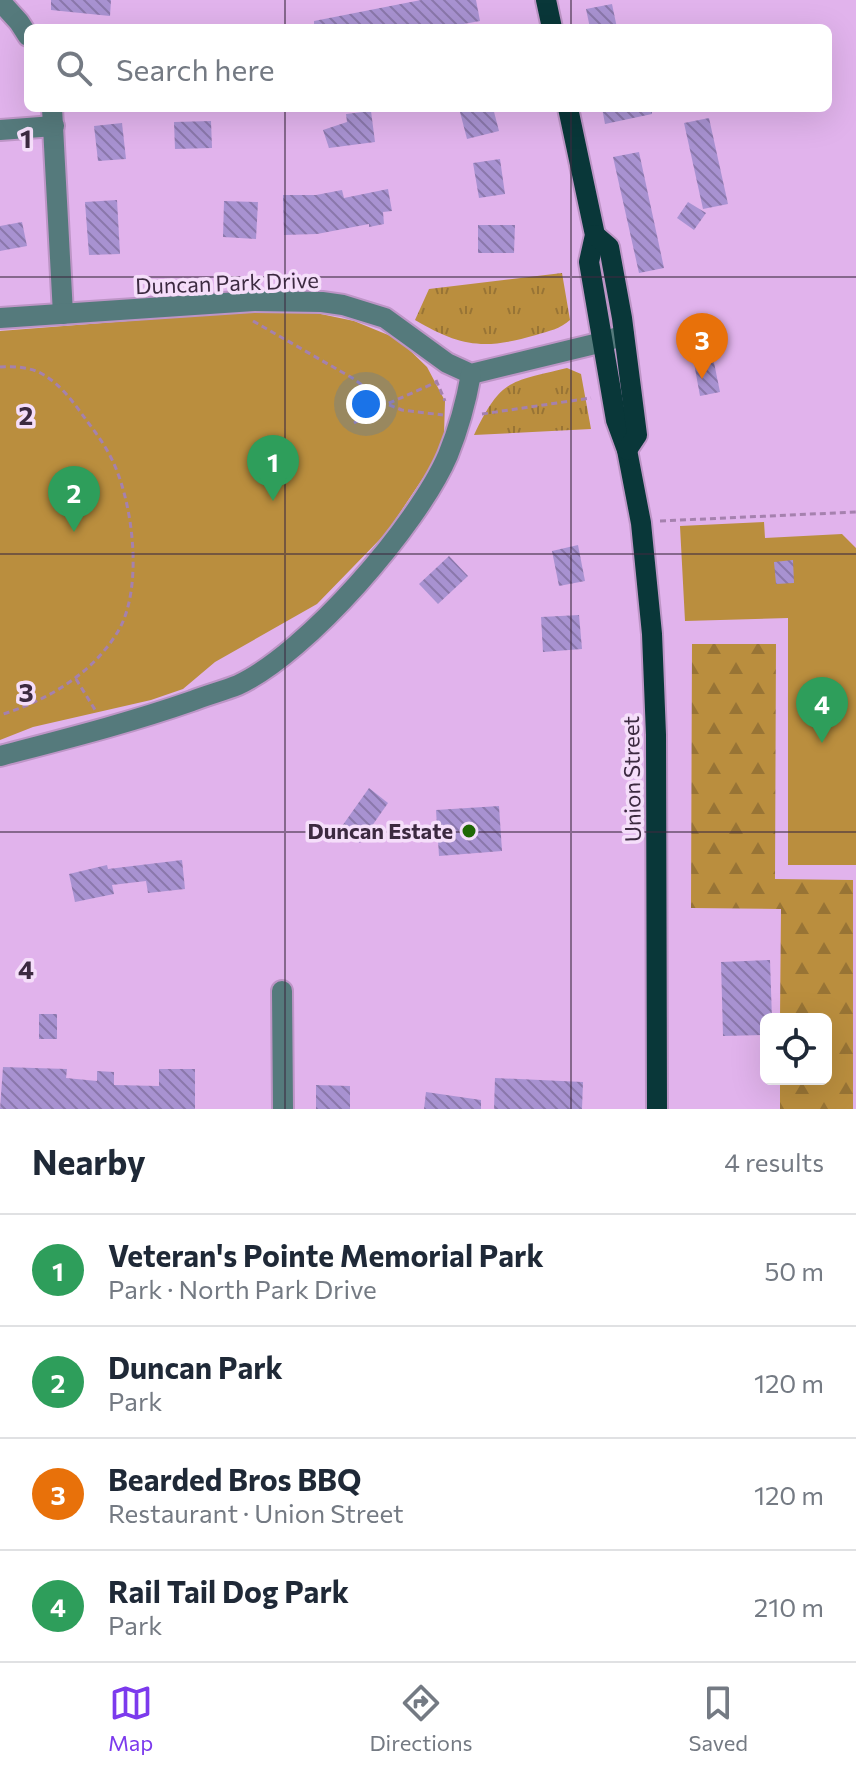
<!DOCTYPE html>
<html lang="en">
<head>
<meta charset="utf-8">
<style>
	:root { --surface:#fff; --page:#f2f2f3; --text:#1f2937; --muted:#747a83; --line:#e0e1e3; --accent:#7c3aed }
	body { margin:0; font-family:Commissioner,sans-serif; background:var(--page); color:var(--text) }
	.controls { position:absolute; right:24px; bottom:24px; display:grid; overflow:hidden; border-radius:12px; box-shadow:0 8px 32px #0002 }
	.controls button { width:72px; height:72px; display:grid; place-items:center; padding:0; border:0; border-bottom:2px solid var(--line); background:var(--surface); color:var(--text); font:40px sans-serif }
	.you { position:absolute; left:366px; top:404px; width:28px; height:28px; margin:-20px; border:6px solid #fff; border-radius:50%; background:#1a73e8; box-shadow:0 0 0 12px #1a73e833 }
	.badge { display:grid; place-items:center; width:52px; height:52px; border-radius:50%; background:var(--accent); color:#fff; font-size:26px; font-weight:700 }
	.pin { position:absolute; translate:-50% -66px; filter:drop-shadow(0 2px 4px #0008) }
	.pin::after { content:''; position:absolute; top:42px; width:28px; height:24px; background:inherit; clip-path:polygon(0 0,100% 0,50% 100%) }
	.list { margin:0; padding:0; list-style:none }
	h2 { display:flex; justify-content:space-between; align-items:center; height:104px; margin:0; padding:0 32px; font-size:34px }
	h2 small { font-size:26px; font-weight:400; color:var(--muted) }
	.list li { display:grid; grid-template-columns:52px 1fr auto; gap:24px; align-items:center; box-sizing:border-box; height:112px; padding:0 32px; border-top:2px solid var(--line) }
	.list b { display:block; font-size:30px; white-space:nowrap }
	.list p { margin:0; font-size:26px; white-space:nowrap; color:var(--muted) }
	.list em { font-size:26px; font-style:normal; color:var(--muted) }
	.icon { flex:none; width:44px; height:44px; fill:none; stroke:currentColor; stroke-width:2; stroke-linecap:round; stroke-linejoin:round }
	.map { position:relative; flex:none; width:856px; height:1109px; overflow:hidden }
	.search { position:absolute; background:var(--surface); box-shadow:0 8px 32px #0002; left:24px; right:24px; top:24px; height:88px; display:flex; align-items:center; gap:20px; box-sizing:border-box; padding:0 28px; border-radius:12px; color:var(--muted); font-size:30px }
	.sheet { height:552px; background:var(--surface) }
	nav { display:flex; justify-content:space-around; align-items:center; box-sizing:border-box; height:112px; border-top:2px solid var(--line); background:var(--surface); font-size:22px; color:var(--muted) }
	nav a { display:grid; justify-items:center; gap:4px }
	nav .on { color:var(--accent) }
	.map>svg:first-child { display:block }
	.grass { fill:url(#grass-tufts) }
	.forest { fill:url(#forest-firs) }
	.green { fill:#ba8e3e }
	.building { fill:url(#building-back-hatch) }
	.lines { fill:none; stroke-linecap:round; stroke-linejoin:round }
	.minor-casing { stroke:#bd95c6; stroke-width:24 }
	.major-casing { stroke:#bd95c6; stroke-width:24 }
	.path { stroke:#a581ae; stroke-width:3; stroke-dasharray:6 4; stroke-linecap:butt }
	.minor { stroke:#557a7c; stroke-width:20 }
	.major { stroke:#093739; stroke-width:20 }
	.grid { fill:none; stroke:#3c2a40; stroke-width:2; stroke-opacity:0.55 }
	.poi-dot { fill:#1f6804; stroke:#f5defa; stroke-width:3 }
	.labels { text-anchor:middle; stroke-width:7; stroke-linejoin:round; paint-order:stroke }
	.street-label { font-size:22px; fill:#3c2a40; stroke:#f5defa }
	.poi-label { font-size:22px; font-weight:bold; fill:#3c2a40; stroke:#f5defa; text-anchor:end }
	.grid-label { font-size:26px; text-anchor:middle; font-weight:bold; fill:#3c2a40; stroke:#f5defa; stroke-width:7; stroke-linejoin:round; paint-order:stroke }
</style>
</head>
<body>
<div class="map">
<svg width="856" height="1109" viewBox="0 0 856 1109">
	<defs>
		<pattern id="grass-tufts" width="24" height="20" patternUnits="userSpaceOnUse" patternTransform="scale(2)"><rect width="24" height="20" fill="#ba8e3e"/><path d="M3 7l-1-3M5 7V3M7 7l1-3M15 17l-1-3M17 17v-4M19 17l1-3" fill="none" stroke="#987435"/></pattern>
		<pattern id="forest-firs" width="22" height="20" patternUnits="userSpaceOnUse" patternTransform="scale(2)"><rect width="22" height="20" fill="#ba8e3e"/><path d="M5 1l3.5 6h-7zM16 11l3.5 6h-7z" fill="#987435"/></pattern>
		<pattern id="building-back-hatch" width="6" height="6" patternUnits="userSpaceOnUse" patternTransform="scale(2)"><rect width="6" height="6" fill="#a892d1"/><path d="M-1 5l2 2M0 0l6 6M5-1l2 2" fill="none" stroke="#8a77ab"/></pattern>
	</defs>
	<rect width="100%" height="100%" fill="#e1b3ec"/>
	<!-- grass -->
	<g class="grass">
		<path d="M 562,273 L 570,320 C 560,329 549,331 536,335 C 484,350 461,347 415,320 L 429,289 Z"/>
		<path d="M 567,368 L 581,374 L 591,429 L 474,435 C 501,379 509,382 567,368 Z"/>
	</g>
	<!-- forest -->
	<path class="forest" d="M 692,644 L 776,644 L 775,879 L 853,880 L 853,1109 L 780,1109 L 780,1079 L 826,1079 L 826,1019 L 780,1019 L 781,909 L 691,908 Z"/>
	<!-- green -->
	<g class="green">
		<path d="M 256,311 L 316,313 L 354,321 L 398,339 L 427,367 L 445,401 L 444,435 L 433,463 L 387,532 L 317,604 L 215,662 L 183,689 L 151,700 L 33,727 L 0,740 L 0,331 Z"/>
		<path d="M 764,522 L 765,538 L 842,534 L 856,548 L 856,865 L 788,865 L 788,618 L 685,621 L 680,526 Z"/>
	</g>
	<!-- building -->
	<g class="building">
		<path d="M 51,0 L 111,0 L 110,16 L 51,10 Z"/>
		<path d="M 421,0 L 476,0 L 480,21 L 442,28 L 314,28 L 314,21 Z"/>
		<path d="M 612,4 L 617,28 L 590,28 L 586,9 Z"/>
		<path d="M 476,108 L 493,108 L 499,131 L 467,139 L 460,112 Z"/>
		<path d="M 602,108 L 652,108 L 652,114 L 605,124 Z"/>
		<path d="M 371,111 L 375,142 L 329,148 L 323,130 L 347,122 L 346,114 Z"/>
		<path d="M 709,118 L 728,204 L 703,209 L 684,123 Z"/>
		<path d="M 211,121 L 212,148 L 175,149 L 174,122 Z"/>
		<path d="M 122,123 L 126,159 L 98,161 L 94,126 Z"/>
		<path d="M 639,152 L 664,268 L 639,273 L 613,157 Z"/>
		<path d="M 500,159 L 505,194 L 479,198 L 473,163 Z"/>
		<path d="M 388,189 L 392,211 L 383,212 L 384,224 L 369,227 L 369,224 L 317,234 L 284,235 L 283,195 L 316,195 L 342,190 L 344,198 Z"/>
		<path d="M 117,200 L 120,254 L 89,255 L 85,202 Z"/>
		<path d="M 224,201 L 258,202 L 256,239 L 223,237 Z"/>
		<path d="M 688,202 L 706,213 L 694,230 L 677,218 Z"/>
		<path d="M 22,222 L 27,246 L 0,251 L 0,226 Z"/>
		<path d="M 478,225 L 515,225 L 514,253 L 478,253 Z"/>
		<path d="M 711,348 L 720,392 L 700,396 L 692,352 Z"/>
		<path d="M 578,545 L 585,581 L 559,586 L 552,551 Z"/>
		<path d="M 449,556 L 468,576 L 438,604 L 419,584 Z"/>
		<path d="M 793,560 L 794,583 L 776,584 L 774,562 Z"/>
		<path d="M 579,615 L 582,649 L 543,652 L 541,617 Z"/>
		<path d="M 369,788 L 388,803 L 360,843 L 340,829 Z"/>
		<path d="M 499,806 L 502,851 L 439,856 L 436,810 Z"/>
		<path d="M 182,860 L 185,889 L 148,893 L 146,881 L 112,885 L 114,894 L 75,902 L 69,874 L 107,865 L 108,869 Z"/>
		<path d="M 770,960 L 772,1019 L 766,1019 L 766,1035 L 723,1036 L 721,962 Z"/>
		<rect x="39" y="1014" width="18" height="25"/>
		<path d="M 3,1067 L 67,1069 L 66,1078 L 97,1081 L 97,1071 L 114,1072 L 114,1085 L 159,1086 L 159,1069 L 195,1069 L 195,1109 L 0,1109 Z"/>
		<path d="M 495,1078 L 583,1082 L 582,1109 L 494,1109 Z"/>
		<path d="M 316,1085 L 350,1086 L 350,1109 L 316,1109 Z"/>
		<path d="M 426,1092 L 481,1100 L 481,1109 L 424,1109 Z"/>
	</g>
	<g class="lines">
		<!-- minor casing -->
		<g class="minor-casing">
			<g id="minor">
				<path d="M 0,1 L 19,22 L 28,36"/>
				<path d="M 52,108 L 63,314"/>
				<path d="M 0,130 L 54,126"/>
				<path d="M 0,318 L 254,301 L 322,302 L 343,305 L 385,318 L 447,363 L 471,374 L 603,342 L 624,335"/>
				<path d="M 0,756 C 65,739 129,723 192,701 C 207,695 223,691 238,685 C 307,653 418,525 448,455 C 459,428 466,402 471,374"/>
				<path d="M 282,991 L 283,1109"/>
			</g>
		</g>
		<!-- major casing -->
		<g class="major-casing">
			<g id="major">
				<path d="M 546,0 L 552,28"/>
				<path d="M 568,108 L 595,235 L 589,262 L 616,420 L 627,450 L 641,523 L 652,634 L 656,735 L 657,1109"/>
				<path d="M 595,235 L 609,247 L 622,318 L 637,435 L 627,450"/>
			</g>
		</g>
		<!-- path -->
		<g class="path">
			<path d="M 253,321 L 354,379 L 387,404 L 402,410 L 443,415"/>
			<path d="M 0,367 C 10,366 26,367 36,371 C 56,379 72,400 84,417 C 92,428 101,439 108,452 C 133,495 145,589 117,633 C 91,675 46,701 0,715"/>
			<path d="M 436,380 L 445,401"/>
			<path d="M 482,414 L 591,398"/>
			<path d="M 354,423 L 387,404 L 437,382"/>
			<path d="M 660,521 L 856,512"/>
			<path d="M 76,679 L 97,713"/>
		</g>
		<!-- minor -->
		<use href="#minor" class="minor"/>
		<!-- major -->
		<use href="#major" class="major"/>
	</g>
	<!-- grid -->
	<path class="grid" d="M 285,0 L 285,28M 571,0 L 571,28M 285,108 L 285,1109M 571,108 L 571,1109M 0,277 L 856,277M 0,554 L 856,554M 0,832 L 856,832"/>
	<!-- markers -->
	<circle class="poi-dot" cx="469" cy="831" r="8"/>
	<g class="labels">
		<!-- street labels -->
		<g class="street-label">
			<text transform="translate(227 283) rotate(-2)" y="8">Duncan Park Drive</text>
			<text transform="translate(632 779) rotate(-91)" y="8">Union Street</text>
		</g>
		<!-- poi labels -->
		<g class="poi-label">
			<text x="453" y="839">Duncan Estate</text>
		</g>
	</g>
	<g class="grid-label">
		<text x="26" y="148">1</text>
		<text x="26" y="425">2</text>
		<text x="26" y="702">3</text>
		<text x="26" y="979">4</text>
	</g>
</svg>
<div class="controls">
<button><svg class="icon" aria-label="locate" viewBox="0 0 24 24"><circle cx="12" cy="12" r="6"/><path d="M12 2v4M12 18v4M2 12h4M18 12h4"/></svg></button>
</div>
<div class="you"></div>
<div class="pin badge" style="left:273px;top:501px;background:#2e9e5b">1</div>
<div class="pin badge" style="left:74px;top:532px;background:#2e9e5b">2</div>
<div class="pin badge" style="left:702px;top:379px;background:#e8710a">3</div>
<div class="pin badge" style="left:822px;top:743px;background:#2e9e5b">4</div>
<div class="search"><svg class="icon" aria-label="search" viewBox="0 0 24 24"><circle cx="10" cy="10" r="6"/><path d="M15 15l6 6"/></svg>Search here</div>
</div>
<section class="sheet">
<h2>Nearby<small>4 results</small></h2>
<ul class="list">
<li><span class="badge" style="background:#2e9e5b">1</span><div><b>Veteran's Pointe Memorial Park</b><p>Park · North Park Drive</p></div><em>50 m</em></li>
<li><span class="badge" style="background:#2e9e5b">2</span><div><b>Duncan Park</b><p>Park</p></div><em>120 m</em></li>
<li><span class="badge" style="background:#e8710a">3</span><div><b>Bearded Bros BBQ</b><p>Restaurant · Union Street</p></div><em>120 m</em></li>
<li><span class="badge" style="background:#2e9e5b">4</span><div><b>Rail Tail Dog Park</b><p>Park</p></div><em>210 m</em></li>
</ul>
</section>
<nav>
<a class="on"><svg class="icon" aria-label="map" viewBox="0 0 24 24"><path d="M3 6l6-2 6 2 6-2v14l-6 2-6-2-6 2zM9 4v14M15 6v14"/></svg>Map</a>
<a><svg class="icon" aria-label="directions" viewBox="0 0 24 24"><path d="M12 3l9 9-9 9-9-9zM9 14v-3h6M13 9l2 2-2 2"/></svg>Directions</a>
<a><svg class="icon" aria-label="saved" viewBox="0 0 24 24"><path d="M7 4h10v16l-5-4-5 4z"/></svg>Saved</a>
</nav>
</body>
</html>
